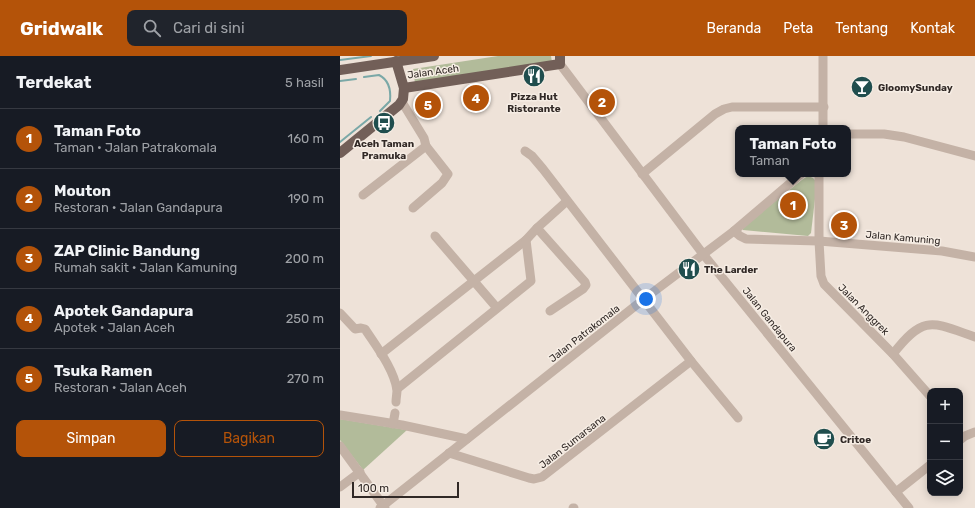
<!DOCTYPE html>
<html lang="id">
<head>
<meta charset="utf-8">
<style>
	:root { --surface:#171b24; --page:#20242c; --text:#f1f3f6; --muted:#9ea1a6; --line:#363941; --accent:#b45309 }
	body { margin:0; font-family:Rubik,sans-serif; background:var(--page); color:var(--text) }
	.controls { position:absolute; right:12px; bottom:12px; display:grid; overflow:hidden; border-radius:8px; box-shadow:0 2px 10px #0003 }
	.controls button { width:36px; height:36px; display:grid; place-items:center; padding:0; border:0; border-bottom:1px solid var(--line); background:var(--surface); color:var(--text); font:20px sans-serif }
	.scale { position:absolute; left:12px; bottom:10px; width:107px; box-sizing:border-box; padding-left:4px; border:2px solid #312926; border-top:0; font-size:11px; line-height:14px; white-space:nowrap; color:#312926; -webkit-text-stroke:3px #f6ede4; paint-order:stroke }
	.you { position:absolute; left:306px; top:243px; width:14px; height:14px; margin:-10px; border:3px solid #fff; border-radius:50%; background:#1a73e8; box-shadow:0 0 0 6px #1a73e833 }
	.badge { display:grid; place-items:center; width:26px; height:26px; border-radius:50%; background:var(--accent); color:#fff; font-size:13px; font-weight:700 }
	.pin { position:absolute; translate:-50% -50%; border:2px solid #fff; box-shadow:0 1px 4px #0006 }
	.popup { position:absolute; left:395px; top:69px; width:116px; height:52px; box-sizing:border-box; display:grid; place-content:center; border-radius:8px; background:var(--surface); filter:drop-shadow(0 1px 3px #0005); font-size:13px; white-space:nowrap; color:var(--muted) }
	.popup b { font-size:15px; color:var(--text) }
	.popup::after { content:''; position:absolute; left:50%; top:100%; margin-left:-8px; border:8px solid transparent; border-top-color:var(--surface) }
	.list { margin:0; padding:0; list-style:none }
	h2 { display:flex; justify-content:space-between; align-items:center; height:52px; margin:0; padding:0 16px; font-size:17px }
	h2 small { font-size:13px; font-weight:400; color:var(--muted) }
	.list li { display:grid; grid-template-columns:26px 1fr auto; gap:12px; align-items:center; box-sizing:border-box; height:60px; padding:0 16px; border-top:1px solid var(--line) }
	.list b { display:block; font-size:15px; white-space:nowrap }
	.list p { margin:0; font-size:13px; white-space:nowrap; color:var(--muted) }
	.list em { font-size:13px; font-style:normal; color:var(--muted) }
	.actions { display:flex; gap:8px; padding:12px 16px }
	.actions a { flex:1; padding:9px 0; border:1px solid var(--accent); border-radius:8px; text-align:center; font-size:14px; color:var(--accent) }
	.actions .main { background:var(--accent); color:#fff }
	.icon { flex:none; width:22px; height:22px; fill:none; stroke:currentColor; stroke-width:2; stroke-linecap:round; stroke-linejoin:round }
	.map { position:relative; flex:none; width:635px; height:452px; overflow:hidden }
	header { display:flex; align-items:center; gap:24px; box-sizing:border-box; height:56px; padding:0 20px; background:var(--accent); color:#fff }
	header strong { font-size:19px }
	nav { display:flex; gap:22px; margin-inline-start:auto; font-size:14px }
	.search { width:280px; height:36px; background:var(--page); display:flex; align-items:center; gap:10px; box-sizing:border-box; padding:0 14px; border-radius:8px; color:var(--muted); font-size:15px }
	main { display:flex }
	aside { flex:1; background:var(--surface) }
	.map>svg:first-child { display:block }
	.green { fill:#b2bb9a }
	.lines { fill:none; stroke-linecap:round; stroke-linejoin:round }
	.stream { stroke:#7aa8a7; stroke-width:2 }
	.minor { stroke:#c4b2a6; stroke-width:9 }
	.major { stroke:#725f58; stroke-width:10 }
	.labels { text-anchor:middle; stroke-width:3; stroke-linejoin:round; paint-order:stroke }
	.street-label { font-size:10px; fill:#312926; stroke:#f6ede4 }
	.poi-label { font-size:10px; font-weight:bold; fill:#312926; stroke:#f6ede4; text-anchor:start }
</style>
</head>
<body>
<header>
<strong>Gridwalk</strong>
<div class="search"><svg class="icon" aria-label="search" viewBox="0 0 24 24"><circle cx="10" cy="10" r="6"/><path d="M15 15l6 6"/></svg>Cari di sini</div>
<nav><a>Beranda</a><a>Peta</a><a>Tentang</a><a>Kontak</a></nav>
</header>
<main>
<aside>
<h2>Terdekat<small>5 hasil</small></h2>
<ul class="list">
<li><span class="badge">1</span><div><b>Taman Foto</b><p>Taman · Jalan Patrakomala</p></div><em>160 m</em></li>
<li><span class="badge">2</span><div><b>Mouton</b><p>Restoran · Jalan Gandapura</p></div><em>190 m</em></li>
<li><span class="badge">3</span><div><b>ZAP Clinic Bandung</b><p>Rumah sakit · Jalan Kamuning</p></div><em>200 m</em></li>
<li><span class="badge">4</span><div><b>Apotek Gandapura</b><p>Apotek · Jalan Aceh</p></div><em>250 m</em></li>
<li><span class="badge">5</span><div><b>Tsuka Ramen</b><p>Restoran · Jalan Aceh</p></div><em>270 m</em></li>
</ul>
<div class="actions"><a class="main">Simpan</a><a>Bagikan</a></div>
</aside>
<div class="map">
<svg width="635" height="452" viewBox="0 0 635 452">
	<rect width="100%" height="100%" fill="#eee2d8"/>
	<!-- green -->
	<g class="green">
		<path d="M 158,0 L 211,0 L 212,6 L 75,27 L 73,13 Z"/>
		<path d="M 468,120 L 473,122 L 477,126 L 471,177 L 468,180 L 403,174 L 403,171 L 463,123 Z"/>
		<path d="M 0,363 L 67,374 L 23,414 L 0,384 Z"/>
	</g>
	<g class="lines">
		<!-- stream -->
		<g class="stream">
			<path d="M 0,4 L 31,0"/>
			<path d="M 24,21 L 39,19 C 49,24 51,35 50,45 L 40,55"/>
			<path d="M 0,25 L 16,23"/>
			<path d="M 0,86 L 31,61"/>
		</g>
		<!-- minor -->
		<g class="minor">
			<path d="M 220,8 L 363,198 L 569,452"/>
			<path d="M 483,72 L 483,0"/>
			<path d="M 508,78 L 544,78 L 564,81 L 635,100"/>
			<path d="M 185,95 L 192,100 L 203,113 L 351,305 L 398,362"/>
			<path d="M 302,118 L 375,58 L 384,53 L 392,51 L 484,51"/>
			<path d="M 479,118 L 479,185 L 481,220 L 484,228 L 553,298 L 590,340"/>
			<path d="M 23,139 L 86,90 L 84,82 L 62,46"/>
			<path d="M 73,152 L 102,127 L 108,118 L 86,90"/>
			<path d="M 394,175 L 400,180 L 406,183 L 479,185 L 602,195 L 635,201"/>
			<path d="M 95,180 L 157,252"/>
			<path d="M 210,255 L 243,233 L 246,229 L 245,226 L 197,172 L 227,145"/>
			<path d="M 0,257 L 15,273 L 21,272 L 25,273 C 36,290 54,313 57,334 C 57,338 56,342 56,346"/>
			<path d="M 41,298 L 186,184 L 197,172"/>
			<path d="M 553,298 C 584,258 592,266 635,281"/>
			<path d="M 57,333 L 191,225 L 186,184"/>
			<path d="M 0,359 L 62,369 L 127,383"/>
			<path d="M 53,368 L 55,357"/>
			<path d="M 620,384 L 625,380 L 635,376"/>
			<path d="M 0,390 L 45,452"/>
			<path d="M 109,397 L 189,422 L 194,423 L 202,421 L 351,305"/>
			<path d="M 0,431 L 20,416"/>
			<path d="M 556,436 L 590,409"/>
			<path d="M 40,452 L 304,243 L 394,175 L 461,118"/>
			<path d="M 233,452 L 234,452"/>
		</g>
		<!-- major -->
		<g class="major">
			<path d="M 0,14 L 94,0"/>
			<path d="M 64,32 L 220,8 L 220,0"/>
			<path d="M 0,97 L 59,49 L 63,43 L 64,32 L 56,5"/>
		</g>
	</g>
	<!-- icons -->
	<defs>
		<g id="restaurant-disc" transform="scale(1.15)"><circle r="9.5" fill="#204e4e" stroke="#f6ede4"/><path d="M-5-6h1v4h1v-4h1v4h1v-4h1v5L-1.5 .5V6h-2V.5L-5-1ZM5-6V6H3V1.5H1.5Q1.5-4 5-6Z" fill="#fff"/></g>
		<g id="bar-disc" transform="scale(1.15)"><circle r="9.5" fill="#204e4e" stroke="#f6ede4"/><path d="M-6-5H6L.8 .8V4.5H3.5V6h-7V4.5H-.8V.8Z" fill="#fff"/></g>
		<g id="bus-disc" transform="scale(1.15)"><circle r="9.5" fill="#204e4e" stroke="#f6ede4"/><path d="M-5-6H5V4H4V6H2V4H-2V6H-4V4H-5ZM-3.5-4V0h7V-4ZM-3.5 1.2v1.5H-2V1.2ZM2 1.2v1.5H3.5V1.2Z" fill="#fff"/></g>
		<g id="cafe-disc" transform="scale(1.15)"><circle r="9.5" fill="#204e4e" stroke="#f6ede4"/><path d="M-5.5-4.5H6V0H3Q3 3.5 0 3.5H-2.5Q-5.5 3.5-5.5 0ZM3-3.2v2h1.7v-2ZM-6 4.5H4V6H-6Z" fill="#fff"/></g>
	</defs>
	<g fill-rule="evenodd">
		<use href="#restaurant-disc" x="194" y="20"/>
		<use href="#bar-disc" x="522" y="31"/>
		<use href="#bus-disc" x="44" y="67"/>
		<use href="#restaurant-disc" x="349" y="213"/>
		<use href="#cafe-disc" x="484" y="383"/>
	</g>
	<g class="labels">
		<!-- street labels -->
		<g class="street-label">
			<text transform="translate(93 15) rotate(-8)" y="4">Jalan Aceh</text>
			<text transform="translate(563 181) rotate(5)" y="4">Jalan Kamuning</text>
			<text transform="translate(524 253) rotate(45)" y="4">Jalan Anggrek</text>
			<text transform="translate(430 263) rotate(51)" y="4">Jalan Gandapura</text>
			<text transform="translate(244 277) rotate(-38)" y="4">Jalan Patrakomala</text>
			<text transform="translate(232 385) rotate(-38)" y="4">Jalan Sumarsana</text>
		</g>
		<!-- poi labels -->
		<g class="poi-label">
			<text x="538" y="35">GloomySunday</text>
			<text x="194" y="44" text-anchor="middle">Pizza Hut<tspan x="194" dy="12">Ristorante</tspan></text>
			<text x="44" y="91" text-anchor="middle">Aceh Taman<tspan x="44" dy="12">Pramuka</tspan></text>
			<text x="364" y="217">The Larder</text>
			<text x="500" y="387">Critoe</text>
		</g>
	</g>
</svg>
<div class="controls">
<button>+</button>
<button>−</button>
<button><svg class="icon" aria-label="layers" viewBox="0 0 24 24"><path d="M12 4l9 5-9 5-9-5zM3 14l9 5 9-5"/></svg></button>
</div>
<div class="scale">100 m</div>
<div class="you"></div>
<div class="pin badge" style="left:453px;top:149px">1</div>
<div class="popup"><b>Taman Foto</b>Taman</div>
<div class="pin badge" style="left:262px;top:46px">2</div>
<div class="pin badge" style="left:504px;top:169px">3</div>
<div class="pin badge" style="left:136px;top:42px">4</div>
<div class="pin badge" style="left:88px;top:49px">5</div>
</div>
</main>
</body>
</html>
